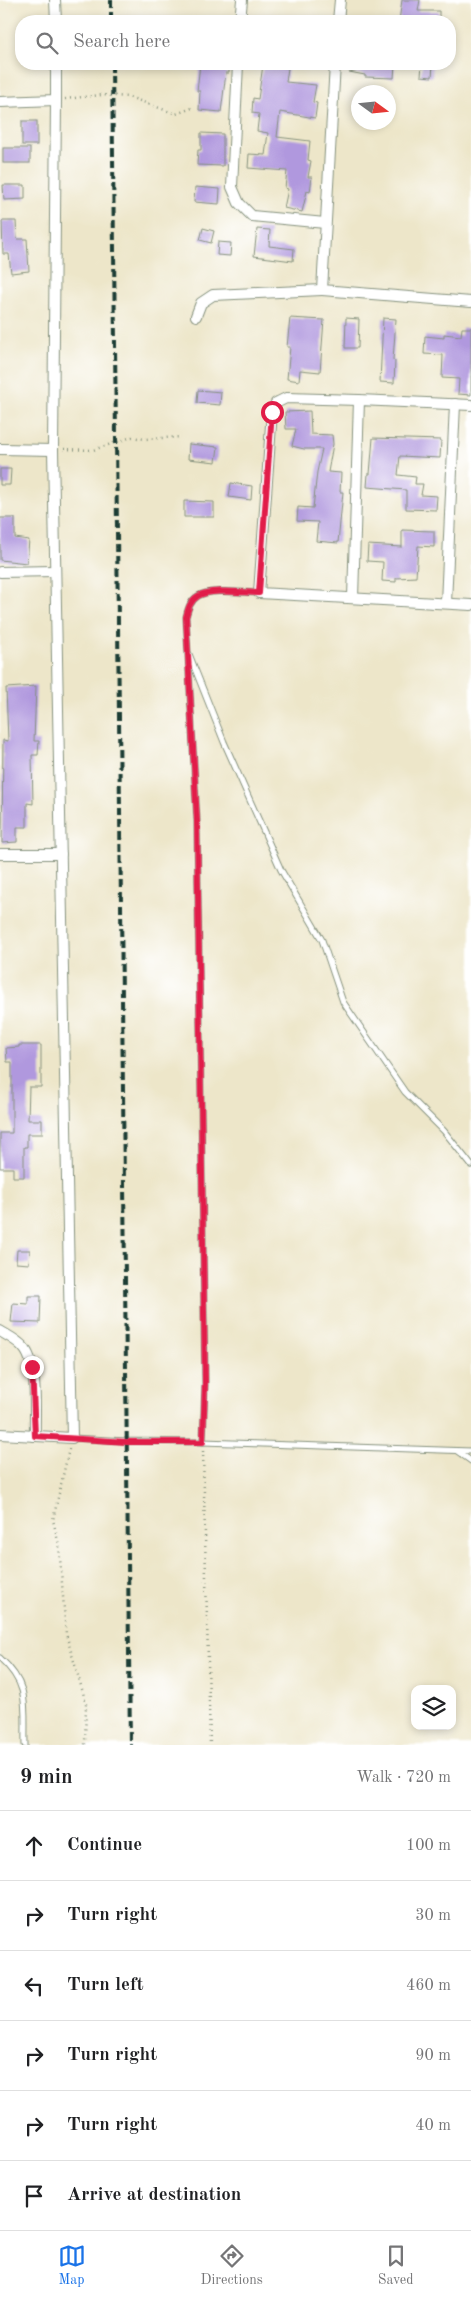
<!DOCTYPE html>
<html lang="en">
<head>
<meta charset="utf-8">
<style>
	:root { --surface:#fff; --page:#f2f2f2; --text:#202124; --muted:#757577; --line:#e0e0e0; --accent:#1a73e8 }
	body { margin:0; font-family:"Old Standard TT",serif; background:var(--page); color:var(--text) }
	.controls { position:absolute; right:15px; bottom:15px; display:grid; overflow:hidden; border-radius:10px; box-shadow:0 2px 8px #0003 }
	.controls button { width:45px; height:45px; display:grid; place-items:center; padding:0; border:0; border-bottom:1px solid var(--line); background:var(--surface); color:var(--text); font:25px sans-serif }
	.compass { position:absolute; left:351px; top:85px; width:45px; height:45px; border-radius:50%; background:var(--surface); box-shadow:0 2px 8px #0003; rotate:105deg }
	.stop { position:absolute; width:15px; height:15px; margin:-11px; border:4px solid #e11d48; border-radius:50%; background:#fff }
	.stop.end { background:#e11d48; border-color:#fff; box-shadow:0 1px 5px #0008 }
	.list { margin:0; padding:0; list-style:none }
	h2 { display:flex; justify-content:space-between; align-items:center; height:65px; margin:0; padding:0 20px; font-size:21px }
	h2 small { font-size:16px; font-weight:400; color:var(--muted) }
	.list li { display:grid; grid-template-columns:32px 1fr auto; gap:15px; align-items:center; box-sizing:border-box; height:70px; padding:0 20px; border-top:1px solid var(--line) }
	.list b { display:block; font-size:19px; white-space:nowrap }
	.list em { font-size:16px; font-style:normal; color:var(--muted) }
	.icon { flex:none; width:28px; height:28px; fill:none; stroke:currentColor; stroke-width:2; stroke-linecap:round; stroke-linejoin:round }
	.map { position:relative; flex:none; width:471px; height:1745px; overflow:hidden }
	.search { position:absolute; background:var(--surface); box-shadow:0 2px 8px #0003; left:15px; right:15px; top:15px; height:55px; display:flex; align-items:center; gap:12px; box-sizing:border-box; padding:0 18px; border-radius:20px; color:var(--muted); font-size:19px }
	.sheet { height:485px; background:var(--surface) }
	nav { display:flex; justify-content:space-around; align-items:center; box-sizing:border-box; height:70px; border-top:1px solid var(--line); background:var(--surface); font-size:14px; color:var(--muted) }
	nav a { display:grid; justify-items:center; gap:2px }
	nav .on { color:var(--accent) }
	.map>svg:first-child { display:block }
	.building { fill:#b098de }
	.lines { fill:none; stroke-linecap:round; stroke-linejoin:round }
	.lane-casing { stroke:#86927e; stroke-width:7 }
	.street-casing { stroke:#86927e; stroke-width:12 }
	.path { stroke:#86927e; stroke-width:2.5; stroke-dasharray:1 4; stroke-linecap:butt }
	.lane { stroke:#fff; stroke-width:5 }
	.street { stroke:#fff; stroke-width:10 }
	.rail { stroke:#1f3d34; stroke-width:4; stroke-dasharray:8 4; stroke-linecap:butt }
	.route { stroke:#e11d48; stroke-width:6 }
</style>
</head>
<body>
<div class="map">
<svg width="471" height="1745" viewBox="0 0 471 1745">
	<rect width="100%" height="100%" fill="#fff"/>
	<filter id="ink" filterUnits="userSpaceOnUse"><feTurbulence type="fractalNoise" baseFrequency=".02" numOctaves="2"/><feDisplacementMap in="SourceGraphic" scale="10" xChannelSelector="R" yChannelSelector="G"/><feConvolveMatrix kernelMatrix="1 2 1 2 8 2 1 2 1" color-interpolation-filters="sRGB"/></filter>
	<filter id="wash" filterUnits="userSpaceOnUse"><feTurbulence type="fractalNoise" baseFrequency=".0096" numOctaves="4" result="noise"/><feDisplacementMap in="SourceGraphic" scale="20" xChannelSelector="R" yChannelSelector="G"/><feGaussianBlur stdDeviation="1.12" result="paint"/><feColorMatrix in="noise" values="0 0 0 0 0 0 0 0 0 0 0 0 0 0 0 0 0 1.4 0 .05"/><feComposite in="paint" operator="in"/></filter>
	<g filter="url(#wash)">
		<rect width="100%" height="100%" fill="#ede6c9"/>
		<g id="blocks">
			<!-- building -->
			<g class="building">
				<path d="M 402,0 L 420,0 L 418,11 L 439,11 L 439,21 L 399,21 Z"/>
				<path d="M 200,64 L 229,64 L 229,73 L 226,73 L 221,112 L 199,110 L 200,91 L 197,91 Z"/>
				<path d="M 350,64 L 395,64 L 394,78 L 365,77 L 365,75 L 349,72 Z"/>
				<path d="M 422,64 L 433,64 L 432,77 L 421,76 Z"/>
				<path d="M 263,65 L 288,68 L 286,82 L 316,85 L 313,102 L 317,103 L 315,118 L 280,112 L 277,137 L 310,141 L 308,160 L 311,161 L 308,177 L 312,177 L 310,192 L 307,191 L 302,212 L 284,208 L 288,189 L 285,188 L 287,171 L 248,168 L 249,154 L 265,155 L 268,133 L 257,131 L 259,114 L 252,113 L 253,98 L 258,99 Z"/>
				<rect x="22" y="121" width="15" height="24"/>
				<path d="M 201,133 L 223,134 L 223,166 L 197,165 L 198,150 L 201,150 Z"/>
				<rect x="3" y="148" width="27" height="15"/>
				<path d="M 3,185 L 25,185 L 25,199 L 4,200 Z"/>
				<path d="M 195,187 L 220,189 L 219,204 L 194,202 Z"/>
				<path d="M 2,221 L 16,221 L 17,239 L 27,239 L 29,271 L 11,273 L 9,254 L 3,254 Z"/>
				<path d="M 203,228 L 214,231 L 211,243 L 200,240 Z"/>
				<path d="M 257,229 L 270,230 L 269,246 L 294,249 L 293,261 L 254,256 Z"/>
				<path d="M 218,242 L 231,243 L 230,256 L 217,255 Z"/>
				<path d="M 290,318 L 324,320 L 320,372 L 300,370 L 299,381 L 287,379 L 290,347 L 287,347 Z"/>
				<path d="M 346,318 L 359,319 L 358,348 L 345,348 Z"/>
				<path d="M 383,318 L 396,319 L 393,360 L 395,361 L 394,383 L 380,382 Z"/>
				<path d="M 462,328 L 471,328 L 471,395 L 458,394 L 459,379 L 442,378 L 443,355 L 424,354 L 425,336 L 444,338 L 444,334 L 461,336 Z"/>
				<path d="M 198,390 L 221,392 L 220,405 L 197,403 Z"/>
				<path d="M 310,411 L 311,434 L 332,435 L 333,444 L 328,472 L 341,473 L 340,492 L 343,492 L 338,543 L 316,541 L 318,522 L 297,521 L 298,507 L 313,508 L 317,472 L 322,449 L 304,449 L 292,446 L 296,429 L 286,429 L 285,412 Z"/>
				<path d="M 373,438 L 441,440 L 440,458 L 400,456 L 398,475 L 416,477 L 415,484 L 423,484 L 421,495 L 437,496 L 436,510 L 406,509 L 406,490 L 367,487 L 368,474 L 370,474 Z"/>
				<path d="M 189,444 L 218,447 L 216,462 L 188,459 Z"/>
				<path d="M 0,469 L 11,469 L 10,485 L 0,485 Z"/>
				<path d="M 231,483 L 252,486 L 251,500 L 229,497 Z"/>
				<path d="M 184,501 L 214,502 L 214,517 L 184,517 Z"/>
				<path d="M 0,518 L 15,518 L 15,538 L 29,540 L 27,563 L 0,560 Z"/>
				<path d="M 402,530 L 434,531 L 434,547 L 418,546 L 416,577 L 396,578 L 396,582 L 382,581 L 383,562 L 367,561 L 368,545 L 402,547 Z"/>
				<path d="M 36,686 L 34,741 L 39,741 L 38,755 L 32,755 L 33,804 L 27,803 L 27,827 L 17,827 L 17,842 L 2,843 L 3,740 L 8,741 L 6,688 Z"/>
				<path d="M 19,1045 L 41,1045 L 41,1087 L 29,1087 L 28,1120 L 42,1120 L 42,1134 L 27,1134 L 27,1147 L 24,1147 L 24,1177 L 13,1177 L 13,1168 L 0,1168 L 0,1133 L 12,1133 L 12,1062 L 7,1062 L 6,1048 L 19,1047 Z"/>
				<path d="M 17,1250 L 30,1250 L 29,1264 L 16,1263 Z"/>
				<path d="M 28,1296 L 41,1296 L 40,1323 L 11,1322 L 13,1303 L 28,1304 Z"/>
			</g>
		</g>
	</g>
	<g filter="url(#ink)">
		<use href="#blocks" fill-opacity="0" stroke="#86927e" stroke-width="1"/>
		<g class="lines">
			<!-- lane casing -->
			<g class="lane-casing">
				<g id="lane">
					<path d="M 189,654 L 224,742 L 281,870 L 322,940 L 343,1002 L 405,1092 L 444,1131 L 471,1165"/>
					<path d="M 72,1438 L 127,1441 L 203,1442 L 471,1451"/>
					<path d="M 203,1442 L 205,1383 L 197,821 L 186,617 C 188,609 190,601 198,596 C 211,588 243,593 259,593"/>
					<path d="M 457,1451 L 471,1461"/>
					<path d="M 0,1658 C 31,1686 24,1707 25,1745"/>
				</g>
			</g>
			<!-- street casing -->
			<g class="street-casing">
				<g id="street">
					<path d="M 55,0 L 56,21"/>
					<path d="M 240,21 L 242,0"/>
					<path d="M 338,21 L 340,0"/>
					<path d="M 238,64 L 232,187 L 239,203 L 252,216 L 325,223"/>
					<path d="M 335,64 L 322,290 L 471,302"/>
					<path d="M 0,102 L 56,100 L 56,64"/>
					<path d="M 196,316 L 201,303 L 213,295 L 322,290"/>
					<path d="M 359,400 L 286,398 L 276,403 L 272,411 L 259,593 L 471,605"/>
					<path d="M 0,449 L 53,450"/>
					<path d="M 0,572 L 55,571"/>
					<path d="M 353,598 L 359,400 L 471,405"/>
					<path d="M 446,603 L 455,404"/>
					<path d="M 0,854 L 61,854"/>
					<path d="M 0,1331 C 8,1336 17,1340 23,1347 C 39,1363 34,1413 35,1436"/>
					<path d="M 0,1434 L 72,1438 L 53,450 L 56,100"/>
				</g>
			</g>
			<!-- path -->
			<g class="path">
				<path d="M 65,99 L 101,95 L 129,97 L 176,114 L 192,108"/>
				<path d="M 64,449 L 93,450 L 132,437 L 145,439 L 180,437"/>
				<path d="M 69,1449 L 53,1520 L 59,1545 L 66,1634 L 86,1703 L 85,1745"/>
				<path d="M 203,1451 L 210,1745"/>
			</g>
			<!-- lane -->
			<use href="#lane" class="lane"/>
			<!-- street -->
			<use href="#street" class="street"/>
			<!-- rail -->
			<g class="rail">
				<path d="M 111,0 L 111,21"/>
				<path d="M 112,64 L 130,1745"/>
			</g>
		</g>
	</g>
	<g class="lines" filter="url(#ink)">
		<!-- route -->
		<path class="route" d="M 32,1367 L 35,1436 L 127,1442 L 203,1442 L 205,1383 L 197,821 L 186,617 C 188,609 190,601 198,596 C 211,588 243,593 259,593 L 272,412"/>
	</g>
</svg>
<div class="controls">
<button><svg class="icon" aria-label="layers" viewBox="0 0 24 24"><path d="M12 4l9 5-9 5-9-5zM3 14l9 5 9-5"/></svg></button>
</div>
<svg class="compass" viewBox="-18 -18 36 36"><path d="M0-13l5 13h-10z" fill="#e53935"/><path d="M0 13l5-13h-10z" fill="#757577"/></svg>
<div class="stop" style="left:272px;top:412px"></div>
<div class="stop end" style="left:32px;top:1367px"></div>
<div class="search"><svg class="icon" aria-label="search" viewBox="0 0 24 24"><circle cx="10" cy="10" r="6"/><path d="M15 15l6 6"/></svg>Search here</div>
</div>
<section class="sheet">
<h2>9 min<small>Walk · 720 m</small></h2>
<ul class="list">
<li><svg class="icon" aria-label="ahead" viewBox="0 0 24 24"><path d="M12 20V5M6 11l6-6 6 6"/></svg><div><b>Continue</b></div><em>100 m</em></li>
<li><svg class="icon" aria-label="right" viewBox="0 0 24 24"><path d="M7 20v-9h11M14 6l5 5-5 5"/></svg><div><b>Turn right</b></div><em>30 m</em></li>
<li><svg class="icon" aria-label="left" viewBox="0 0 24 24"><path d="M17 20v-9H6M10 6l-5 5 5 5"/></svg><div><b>Turn left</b></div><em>460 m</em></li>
<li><svg class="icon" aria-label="right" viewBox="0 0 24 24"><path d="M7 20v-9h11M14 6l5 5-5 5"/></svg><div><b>Turn right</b></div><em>90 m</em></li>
<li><svg class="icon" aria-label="right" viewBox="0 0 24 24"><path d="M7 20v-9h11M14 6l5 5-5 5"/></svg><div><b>Turn right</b></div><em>40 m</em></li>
<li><svg class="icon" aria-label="arrive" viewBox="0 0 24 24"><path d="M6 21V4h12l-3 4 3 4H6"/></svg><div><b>Arrive at destination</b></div></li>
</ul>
</section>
<nav>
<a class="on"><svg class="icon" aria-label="map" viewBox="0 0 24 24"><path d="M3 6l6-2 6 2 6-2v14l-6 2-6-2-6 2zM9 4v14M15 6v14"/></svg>Map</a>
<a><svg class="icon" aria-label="directions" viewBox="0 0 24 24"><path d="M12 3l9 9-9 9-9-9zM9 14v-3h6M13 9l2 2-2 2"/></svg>Directions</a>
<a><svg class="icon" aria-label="saved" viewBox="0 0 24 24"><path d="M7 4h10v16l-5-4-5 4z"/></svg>Saved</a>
</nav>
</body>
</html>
